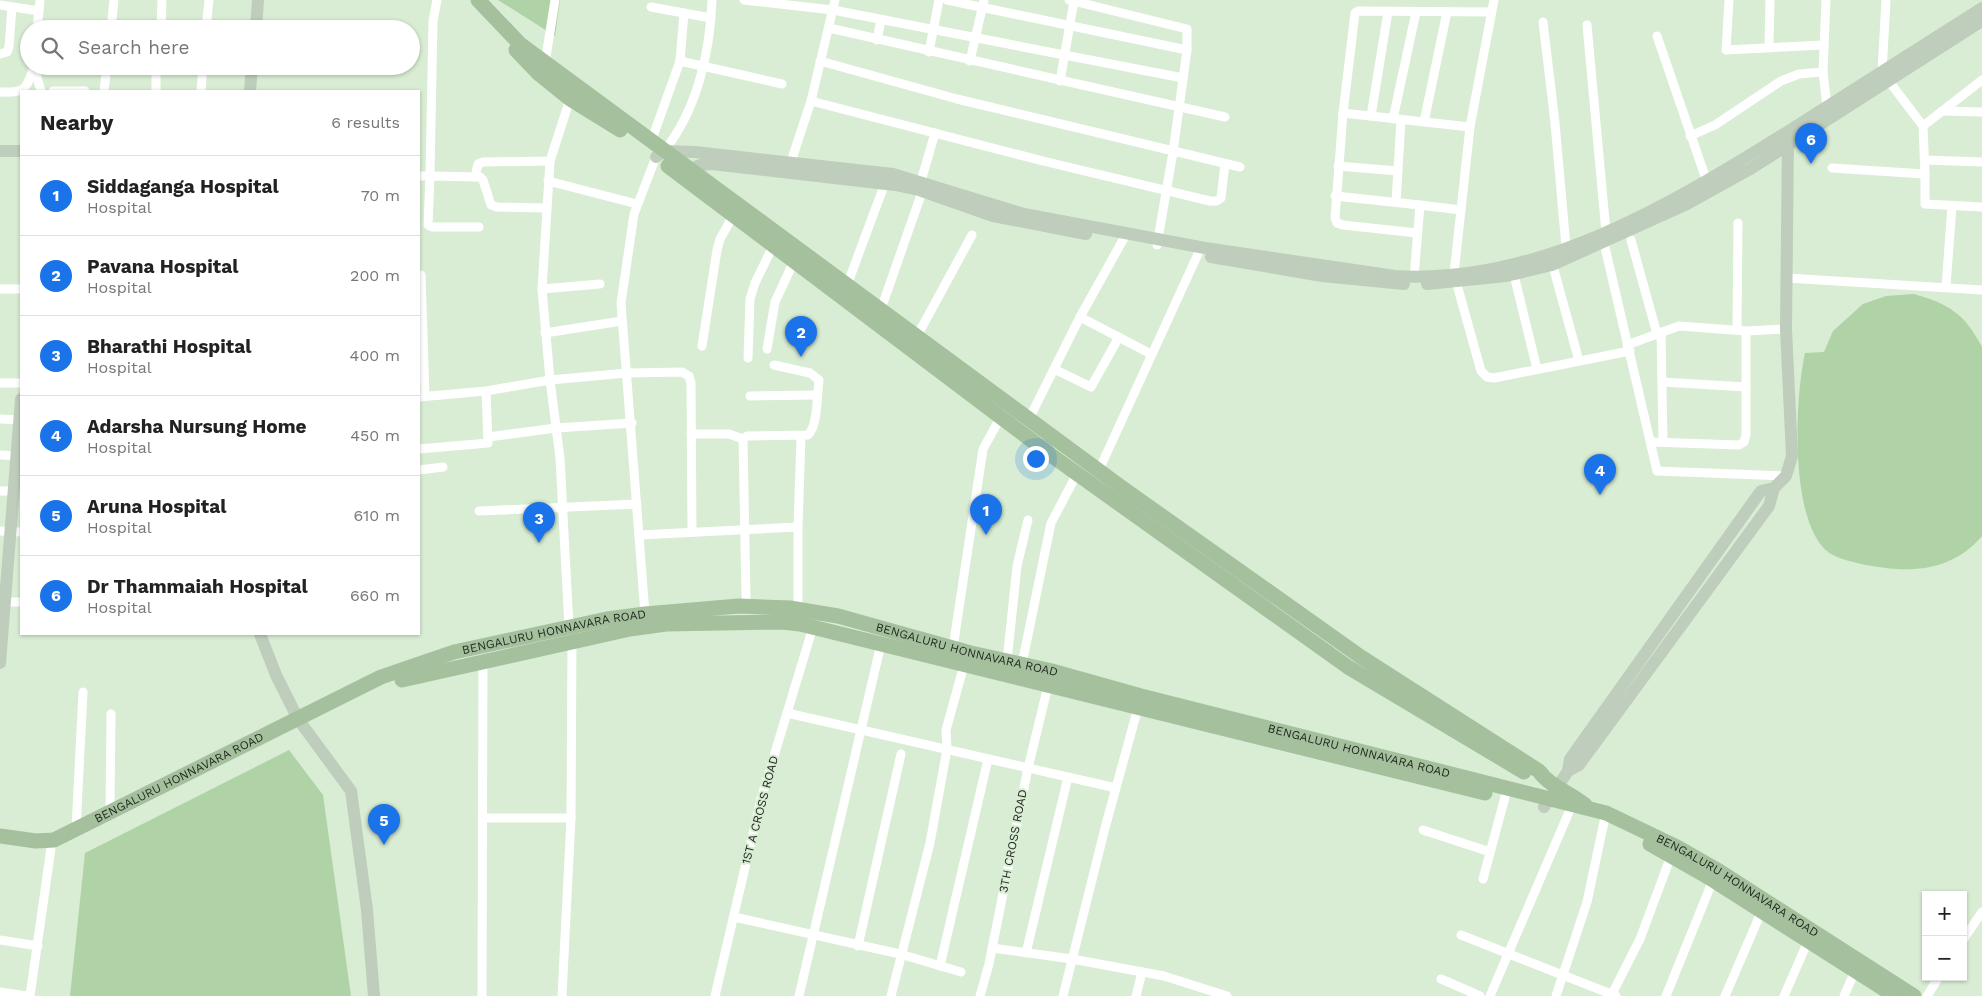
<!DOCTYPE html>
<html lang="en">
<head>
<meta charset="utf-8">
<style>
	:root { --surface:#fff; --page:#f2f2f2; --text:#222; --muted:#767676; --line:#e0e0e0; --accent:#1a73e8 }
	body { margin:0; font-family:"Work Sans",sans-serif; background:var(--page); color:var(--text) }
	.controls { position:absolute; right:15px; bottom:15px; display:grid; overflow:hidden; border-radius:0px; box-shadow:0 1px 4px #0004 }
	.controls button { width:45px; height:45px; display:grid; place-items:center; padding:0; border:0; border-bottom:1px solid var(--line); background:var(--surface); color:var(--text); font:25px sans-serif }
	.you { position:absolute; left:1035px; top:458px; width:18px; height:18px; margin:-12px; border:4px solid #fff; border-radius:50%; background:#1a73e8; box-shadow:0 0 0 8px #1a73e833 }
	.badge { display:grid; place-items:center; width:32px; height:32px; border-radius:50%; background:var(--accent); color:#fff; font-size:16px; font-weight:700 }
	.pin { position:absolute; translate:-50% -41px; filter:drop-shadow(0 1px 2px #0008) }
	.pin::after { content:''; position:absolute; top:26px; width:18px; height:15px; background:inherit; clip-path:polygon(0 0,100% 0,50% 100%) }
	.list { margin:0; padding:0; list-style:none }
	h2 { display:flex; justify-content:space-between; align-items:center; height:65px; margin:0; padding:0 20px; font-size:21px }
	h2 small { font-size:16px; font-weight:400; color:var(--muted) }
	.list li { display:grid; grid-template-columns:32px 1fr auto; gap:15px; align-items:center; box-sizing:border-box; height:80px; padding:0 20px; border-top:1px solid var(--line) }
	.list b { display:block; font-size:19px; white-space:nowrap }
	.list p { margin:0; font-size:16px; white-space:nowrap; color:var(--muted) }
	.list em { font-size:16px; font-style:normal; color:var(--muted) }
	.icon { flex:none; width:28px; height:28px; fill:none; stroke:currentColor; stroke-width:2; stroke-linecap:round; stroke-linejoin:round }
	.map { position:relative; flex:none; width:1982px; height:996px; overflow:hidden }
	.search { position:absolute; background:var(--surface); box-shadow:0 1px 4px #0004; left:20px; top:20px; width:400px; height:55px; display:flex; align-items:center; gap:12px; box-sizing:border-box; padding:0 18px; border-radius:28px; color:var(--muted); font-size:19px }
	.panel { position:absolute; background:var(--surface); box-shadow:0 1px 4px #0004; left:20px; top:90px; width:400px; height:545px; border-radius:0px }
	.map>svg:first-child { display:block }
	.green { fill:#afd3a6 }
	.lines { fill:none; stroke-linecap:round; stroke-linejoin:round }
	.street { stroke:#fff; stroke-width:9 }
	.secondary { stroke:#bfcdbc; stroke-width:12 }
	.primary { stroke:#a4c09d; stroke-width:15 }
	.labels { text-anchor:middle; stroke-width:4; stroke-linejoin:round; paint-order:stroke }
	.street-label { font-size:12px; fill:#1f261d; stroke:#d8edd3 }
</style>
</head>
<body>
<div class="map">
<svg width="1982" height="996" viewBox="0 0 1982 996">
	<rect width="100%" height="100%" fill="#d8edd3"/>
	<!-- green -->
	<g class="green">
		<path d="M 498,0 L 560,0 L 555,36 Z"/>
		<path d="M 1914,294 C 1949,304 1965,314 1982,347 L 1982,536 C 1960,562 1931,571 1897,569 C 1880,568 1841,562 1828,552 C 1789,521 1795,398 1805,353 L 1824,352 L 1833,331 L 1863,304 L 1886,296 Z"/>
		<path d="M 289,750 L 323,795 L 351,996 L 70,996 L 85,853 Z"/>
	</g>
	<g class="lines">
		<!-- street -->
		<g class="street">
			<path d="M 744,0 L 833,10 L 1183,78"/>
			<path d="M 947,0 L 1187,50"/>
			<path d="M 1069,0 L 1187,29 L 1187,50 L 1173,152 L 1157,245"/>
			<path d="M 1494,0 L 1470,127 L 1454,274 L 1481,371 L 1487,377 L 1494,378 L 1630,351"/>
			<path d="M 1729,0 L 1726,50 L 1823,45"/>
			<path d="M 1886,0 L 1882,72 L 1923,126"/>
			<path d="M 0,5 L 39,11"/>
			<path d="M 651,7 L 711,18"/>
			<path d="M 1543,22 L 1555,123 L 1566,247"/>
			<path d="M 1587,25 L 1606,232"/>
			<path d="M 829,28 L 1225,117"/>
			<path d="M 37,29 L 40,0"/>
			<path d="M 111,29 L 114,0"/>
			<path d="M 161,29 L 162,0"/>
			<path d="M 206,29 L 209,0"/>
			<path d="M 1657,36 L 1707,182"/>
			<path d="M 877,40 L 881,20"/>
			<path d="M 1769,46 L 1770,0"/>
			<path d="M 929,52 L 939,0"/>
			<path d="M 0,54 L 7,52 L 9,47 L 12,7"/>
			<path d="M 680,61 L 684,13"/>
			<path d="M 820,61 L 957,99 L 1240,167"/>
			<path d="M 970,61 L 984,0"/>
			<path d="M 545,63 L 555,0"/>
			<path d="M 34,67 L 41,91"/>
			<path d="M 1823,72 L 1826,0"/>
			<path d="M 1060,81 L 1074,1"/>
			<path d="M 53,91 L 85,91"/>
			<path d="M 104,91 L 107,66"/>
			<path d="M 156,91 L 156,66"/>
			<path d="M 201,91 L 203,66"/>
			<path d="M 0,92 C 25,93 26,90 34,67"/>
			<path d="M 811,101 L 1043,161 L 1210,201 L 1217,201 L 1221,198 L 1225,164"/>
			<path d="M 1942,111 L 1982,112"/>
			<path d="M 1343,113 L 1470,127"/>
			<path d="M 1371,116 L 1388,12"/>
			<path d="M 1393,119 L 1416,12"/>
			<path d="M 1424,122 L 1447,12"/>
			<path d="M 1690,136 L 1715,125 L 1781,81 L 1799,74 L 1823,72 L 1827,107"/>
			<path d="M 651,142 L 680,61 L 782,84"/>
			<path d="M 664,151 C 697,110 710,53 712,0"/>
			<path d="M 1925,160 L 1982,162"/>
			<path d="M 1338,166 L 1398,171"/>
			<path d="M 789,168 L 811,101 L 835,0"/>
			<path d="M 1832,168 L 1925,174 L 1923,126 L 1982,80"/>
			<path d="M 1925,174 L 1925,204 L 1982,207"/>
			<path d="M 419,176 L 430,176 L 433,21 L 437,0"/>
			<path d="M 475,177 L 478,164 L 483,162 L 550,161"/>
			<path d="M 548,181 L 637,204"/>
			<path d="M 921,181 L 935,133"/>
			<path d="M 1335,196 L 1420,205"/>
			<path d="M 1396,202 L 1401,120"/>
			<path d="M 479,227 L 432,227 L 428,225 L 430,176 L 480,177 L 483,180 L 491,205 L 497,207 L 547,208"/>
			<path d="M 1417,233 L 1343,225 L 1337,223 L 1335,218 L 1343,113 L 1355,13 L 1358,11 L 1491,12"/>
			<path d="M 1631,240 L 1657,334"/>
			<path d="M 1604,243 L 1657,471 L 1786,476"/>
			<path d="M 1551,259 L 1579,361"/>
			<path d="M 421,275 L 425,396"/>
			<path d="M 1514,275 L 1537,369"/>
			<path d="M 1414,277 L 1420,205 L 1461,210"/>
			<path d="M 1787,278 L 1982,290"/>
			<path d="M 1946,286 L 1952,206"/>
			<path d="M 846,288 L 885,183"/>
			<path d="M 0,289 L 21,289"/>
			<path d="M 542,289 L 600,284"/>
			<path d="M 880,312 L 922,192"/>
			<path d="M 1080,317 L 1151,354"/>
			<path d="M 1737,330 L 1738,223"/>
			<path d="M 1661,332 L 1663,442"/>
			<path d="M 545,333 L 622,321"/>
			<path d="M 916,338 L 972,235"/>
			<path d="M 1627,345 L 1679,326 L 1746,331 L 1786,329"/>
			<path d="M 702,346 L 717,250 L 720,239 L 733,216"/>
			<path d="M 767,349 L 775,302 L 794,261"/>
			<path d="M 748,358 L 750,299 L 755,283 L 773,246"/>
			<path d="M 1054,369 L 1091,387 L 1119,337"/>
			<path d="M 1662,382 L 1746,387"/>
			<path d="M 0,383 L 21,383"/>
			<path d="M 750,396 L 817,395"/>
			<path d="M 419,397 L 486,391 L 550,380 L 627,373 L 682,372 L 689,376 L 691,383 L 692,532"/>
			<path d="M 0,419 L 20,420"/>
			<path d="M 1029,419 L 1080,317 L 1124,238"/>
			<path d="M 691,434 L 729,434 L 743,439"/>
			<path d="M 488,437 L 556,428 L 632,423"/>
			<path d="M 1651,442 L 1739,445 L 1744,442 L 1746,435 L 1746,331"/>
			<path d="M 419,449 L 488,443 L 486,391"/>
			<path d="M 0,455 L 21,456"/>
			<path d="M 419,470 L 443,467"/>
			<path d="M 1099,470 L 1198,254"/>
			<path d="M 0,491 L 13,491"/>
			<path d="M 479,511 L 637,504"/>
			<path d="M 0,531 L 21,532"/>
			<path d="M 639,535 L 798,527"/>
			<path d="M 746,597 L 743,439 L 747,436 L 808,435 C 818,426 817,394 819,380 L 810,373 L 774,365"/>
			<path d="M 0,602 L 21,602"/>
			<path d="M 798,610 L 798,527 L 801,436"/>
			<path d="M 645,614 L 621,303 L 634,214 L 656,157"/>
			<path d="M 569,627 L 560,458 L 550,380 L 542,289 L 550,161 L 570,99"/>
			<path d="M 953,648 L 983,449 L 1003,413"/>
			<path d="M 1007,661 L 1017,566 L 1028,520"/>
			<path d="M 1022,664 L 1051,523 L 1077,474"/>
			<path d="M 787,713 L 1116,788"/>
			<path d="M 110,812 L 111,714"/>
			<path d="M 484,818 L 571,818"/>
			<path d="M 76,829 L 83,692"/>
			<path d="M 1423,830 L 1490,852"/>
			<path d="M 1483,879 L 1505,797"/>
			<path d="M 734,917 L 900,954 L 961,972"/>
			<path d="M 1461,935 L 1616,996"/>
			<path d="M 0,940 L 38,946"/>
			<path d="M 1963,940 L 1982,912"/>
			<path d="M 858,946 L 901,754"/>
			<path d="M 992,948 L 1072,959 L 1164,976 L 1227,996"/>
			<path d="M 1026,953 L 1068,777"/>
			<path d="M 940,966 L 988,759"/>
			<path d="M 1441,979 L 1480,996"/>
			<path d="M 0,992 L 27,996"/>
			<path d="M 30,996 L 51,848"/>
			<path d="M 482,996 L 483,661"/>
			<path d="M 562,996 L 571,818 L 572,642"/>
			<path d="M 715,996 L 761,799 L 813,627"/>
			<path d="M 799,996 L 881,644"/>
			<path d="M 891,996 L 930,843 L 947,749 L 946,730 L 964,665"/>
			<path d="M 980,996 L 989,964 L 1028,768 L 1048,686"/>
			<path d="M 1063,996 L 1105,828 L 1139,704"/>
			<path d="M 1136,996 L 1142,972"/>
			<path d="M 1490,996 L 1569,812"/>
			<path d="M 1556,996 L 1587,902 L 1604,822"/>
			<path d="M 1611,996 L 1640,939 L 1671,856"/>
			<path d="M 1666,996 L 1713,880"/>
			<path d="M 1725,996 L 1763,908"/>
			<path d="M 1784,996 L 1808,941"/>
			<path d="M 1844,996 L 1855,971"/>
			<path d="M 1927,996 L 1939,977"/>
		</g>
		<!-- secondary -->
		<g class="secondary">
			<path d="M 256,29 L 258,0"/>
			<path d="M 250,91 L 252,66"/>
			<path d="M 0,151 L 21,151"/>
			<path d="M 656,157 L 664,151 L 695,152 L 893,174 L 1024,214 L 1205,248 L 1395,276 C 1538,285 1670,205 1787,132 C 1852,91 1917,49 1982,8"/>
			<path d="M 683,172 L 700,165 L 712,164 L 895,185 L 919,190 L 993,216 L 1086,234"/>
			<path d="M 1211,257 L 1322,276 L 1404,284"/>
			<path d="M 1427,284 L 1506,276 L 1552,265 L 1687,204 L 1752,168 L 1982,21"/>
			<path d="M 260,634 L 276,675 L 298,719 L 351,791 L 367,910 L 374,996"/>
			<path d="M 0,663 L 21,399"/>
			<path d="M 1568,771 L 1570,759 L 1758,495 L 1761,491 L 1774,488"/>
			<path d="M 1544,807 L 1568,771 L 1579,765 L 1769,506 L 1774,488 L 1786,476 L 1792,456 L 1786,329 L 1788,139"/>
		</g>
		<!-- primary -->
		<g class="primary">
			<path d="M 478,0 L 520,44 L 1121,487 L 1361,657 L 1539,771 C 1549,786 1571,793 1585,805"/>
			<path d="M 516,50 L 539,74 L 570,99 L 620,130"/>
			<path d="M 668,166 L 1055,458 L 1348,667 L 1524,772"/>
			<path d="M 402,680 L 630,629 L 666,624 L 782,622 L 800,624 L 1485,793"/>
			<path id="s1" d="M 0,836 L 36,841 L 54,840 L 381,677 L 454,652 L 607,619 L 645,614 L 739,606 L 790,608 L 838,616 L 971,653 L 1052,671 L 1141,696 L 1606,813 L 1677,847 L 1719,871 L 1914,996"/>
			<path d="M 1650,844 L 1708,877 L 1895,996"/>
		</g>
	</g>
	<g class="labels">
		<!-- street labels -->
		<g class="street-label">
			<text dy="4" stroke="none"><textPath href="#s1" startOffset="599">BENGALURU HONNAVARA ROAD</textPath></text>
			<text dy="4" stroke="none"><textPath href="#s1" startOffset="1019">BENGALURU HONNAVARA ROAD</textPath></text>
			<text dy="4" stroke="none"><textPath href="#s1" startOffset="1424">BENGALURU HONNAVARA ROAD</textPath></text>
			<text dy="4" stroke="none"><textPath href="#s1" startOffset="194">BENGALURU HONNAVARA ROAD</textPath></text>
			<text transform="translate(760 810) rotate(-75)" y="4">1ST A CROSS ROAD</text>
			<text transform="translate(1013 841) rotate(-79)" y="4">3TH CROSS ROAD</text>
			<text dy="4" stroke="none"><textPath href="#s1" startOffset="1829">BENGALURU HONNAVARA ROAD</textPath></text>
		</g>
	</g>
</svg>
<div class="controls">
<button>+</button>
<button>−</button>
</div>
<div class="you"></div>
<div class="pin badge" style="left:986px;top:535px">1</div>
<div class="pin badge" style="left:801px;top:357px">2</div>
<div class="pin badge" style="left:539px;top:543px">3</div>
<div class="pin badge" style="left:1600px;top:495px">4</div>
<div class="pin badge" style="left:384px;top:845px">5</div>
<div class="pin badge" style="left:1811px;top:164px">6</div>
<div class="search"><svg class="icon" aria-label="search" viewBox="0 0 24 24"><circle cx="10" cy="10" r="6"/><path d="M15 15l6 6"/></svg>Search here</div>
<section class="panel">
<h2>Nearby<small>6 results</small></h2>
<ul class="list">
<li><span class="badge">1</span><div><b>Siddaganga Hospital</b><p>Hospital</p></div><em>70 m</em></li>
<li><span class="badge">2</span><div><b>Pavana Hospital</b><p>Hospital</p></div><em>200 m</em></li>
<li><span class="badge">3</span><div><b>Bharathi Hospital</b><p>Hospital</p></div><em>400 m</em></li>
<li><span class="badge">4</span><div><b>Adarsha Nursung Home</b><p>Hospital</p></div><em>450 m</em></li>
<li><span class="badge">5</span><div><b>Aruna Hospital</b><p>Hospital</p></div><em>610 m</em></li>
<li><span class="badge">6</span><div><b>Dr Thammaiah Hospital</b><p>Hospital</p></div><em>660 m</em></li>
</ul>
</section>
</div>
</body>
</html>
